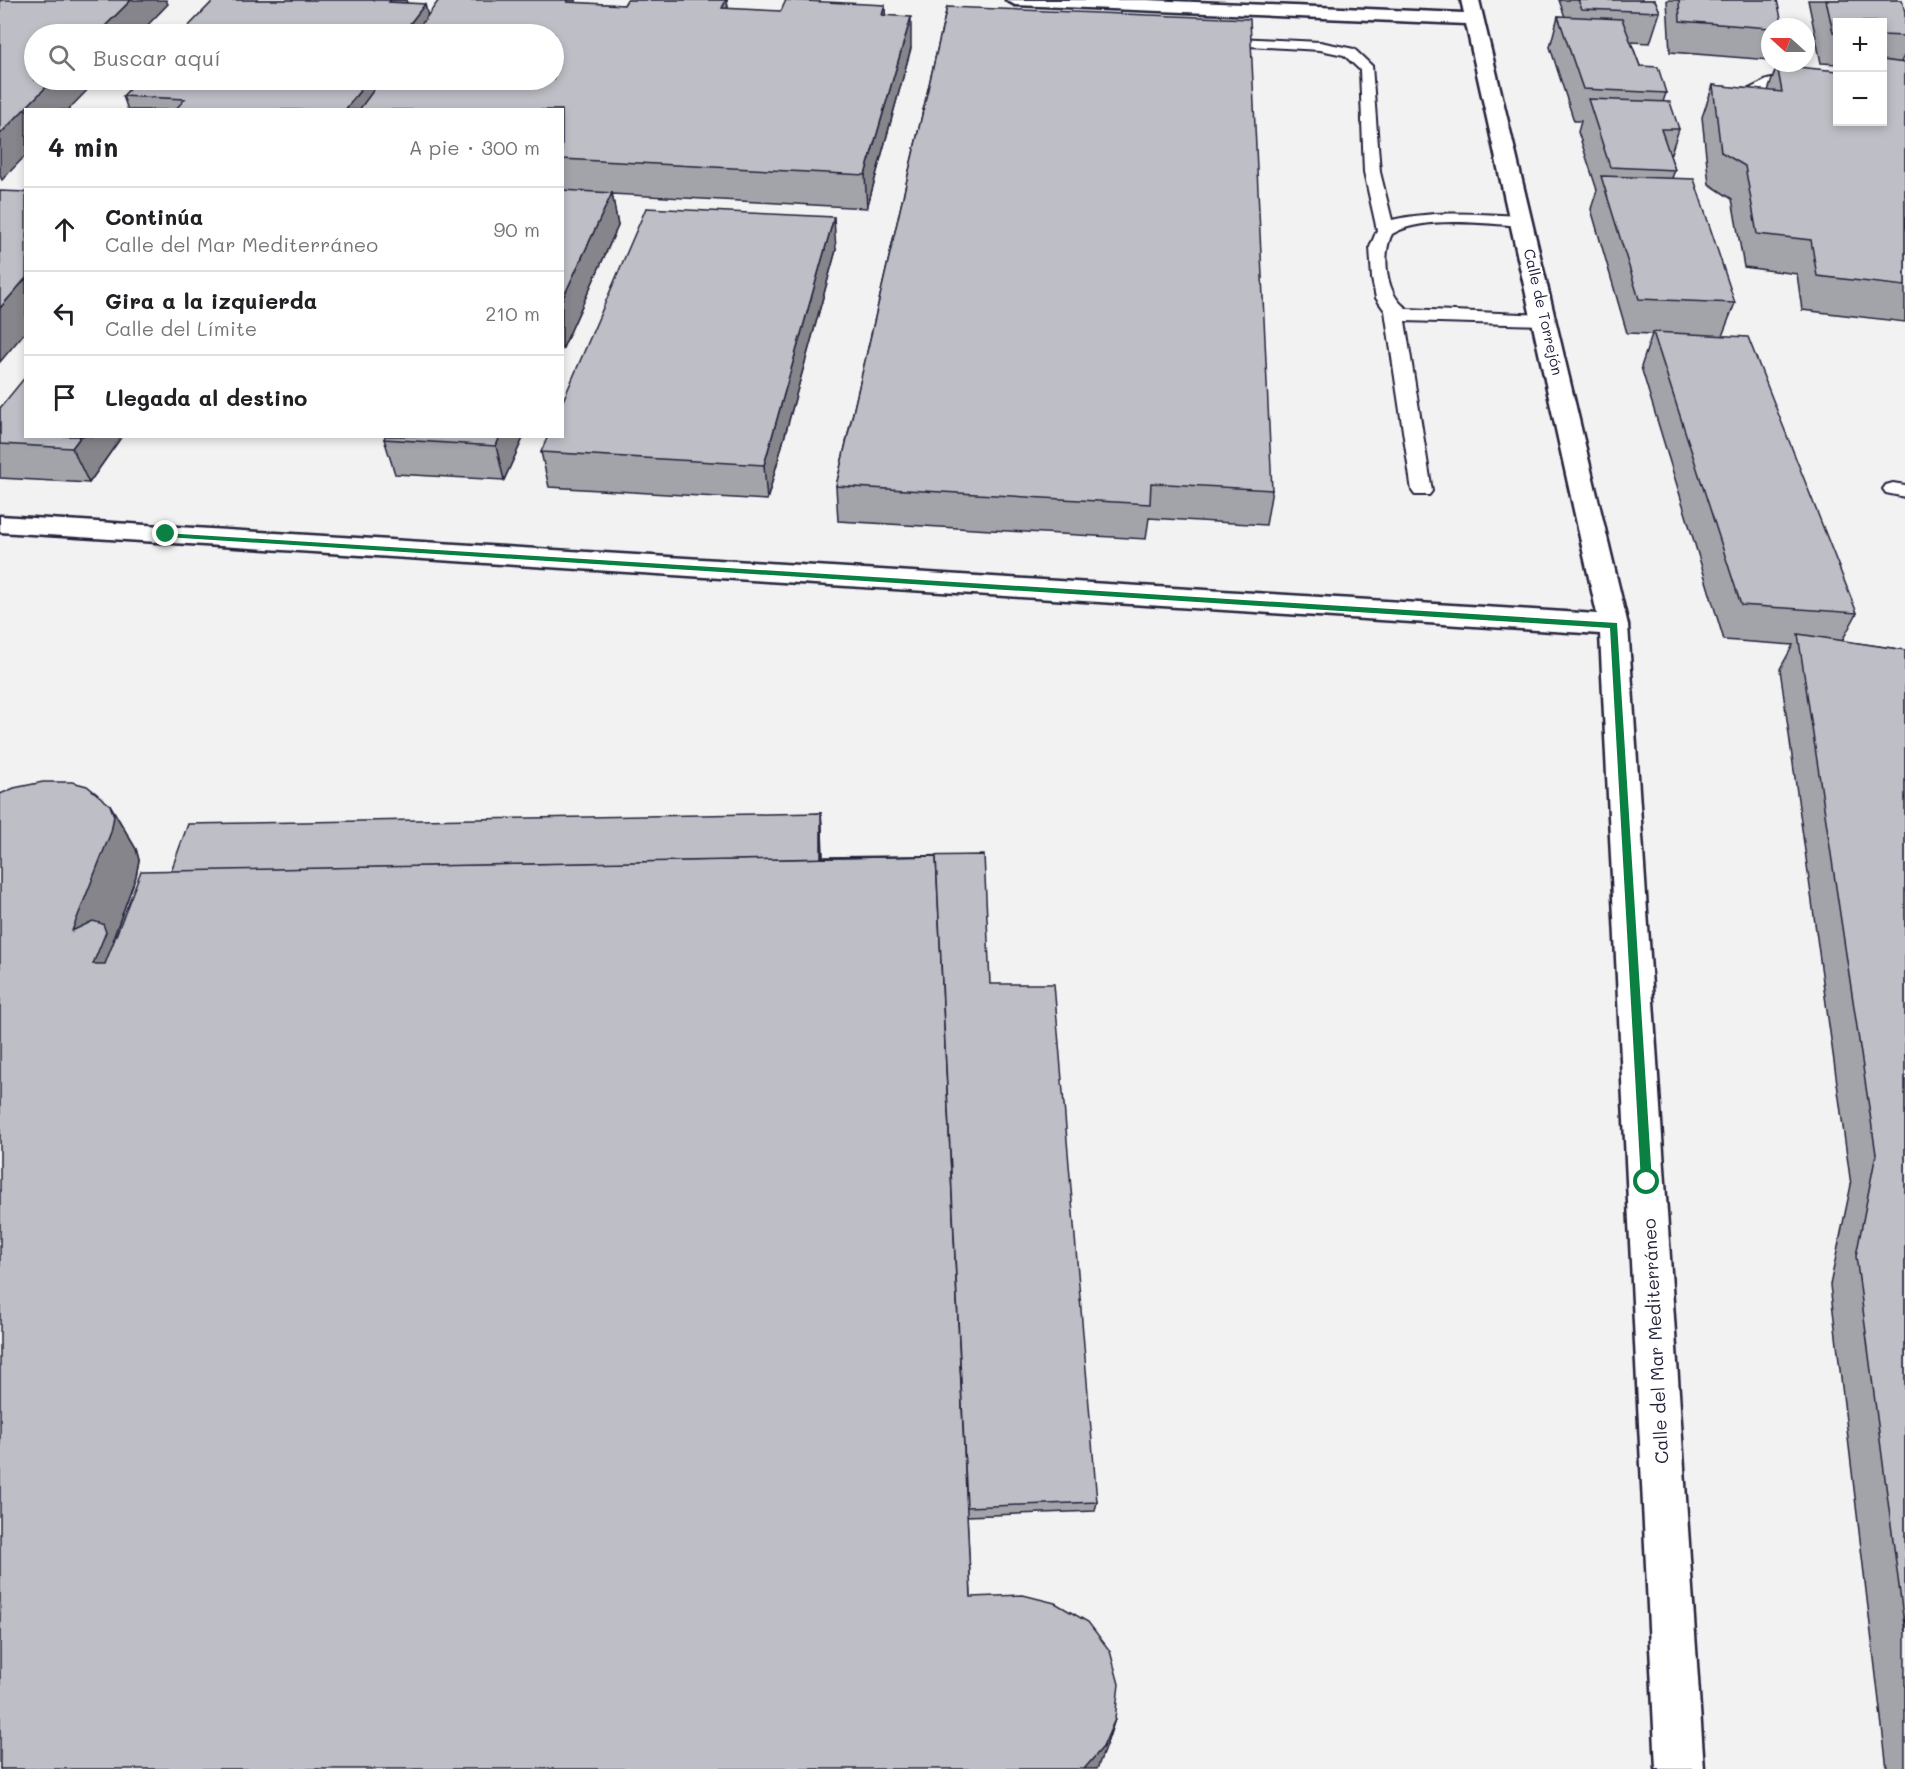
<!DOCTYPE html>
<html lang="es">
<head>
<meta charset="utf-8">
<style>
	:root { --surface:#fff; --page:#f2f2f2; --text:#202124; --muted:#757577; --line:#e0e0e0 }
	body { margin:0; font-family:Mali,sans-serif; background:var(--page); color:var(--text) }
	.controls { position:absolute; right:18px; top:18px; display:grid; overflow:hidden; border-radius:0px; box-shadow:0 3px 9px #0003 }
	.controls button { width:54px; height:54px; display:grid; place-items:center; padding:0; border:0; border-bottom:2px solid var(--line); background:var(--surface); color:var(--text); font:30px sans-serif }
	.compass { position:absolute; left:1761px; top:18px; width:54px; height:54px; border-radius:50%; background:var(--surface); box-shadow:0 3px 9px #0003; rotate:291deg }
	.stop { position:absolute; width:18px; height:18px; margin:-14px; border:4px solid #0b8043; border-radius:50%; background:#fff }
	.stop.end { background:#0b8043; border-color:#fff; box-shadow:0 2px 6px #0008 }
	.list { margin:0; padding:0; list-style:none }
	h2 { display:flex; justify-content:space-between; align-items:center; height:78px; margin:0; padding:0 24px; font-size:26px }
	h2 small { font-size:20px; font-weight:400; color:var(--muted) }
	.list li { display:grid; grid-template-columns:39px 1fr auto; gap:18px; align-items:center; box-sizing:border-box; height:84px; padding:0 24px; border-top:2px solid var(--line) }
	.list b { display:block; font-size:22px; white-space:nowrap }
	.list p { margin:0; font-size:20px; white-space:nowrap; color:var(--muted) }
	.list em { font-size:20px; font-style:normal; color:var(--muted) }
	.icon { flex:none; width:33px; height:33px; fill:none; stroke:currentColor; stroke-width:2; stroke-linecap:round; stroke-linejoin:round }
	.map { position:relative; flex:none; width:1905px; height:1769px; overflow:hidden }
	.search { position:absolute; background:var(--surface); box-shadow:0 3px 9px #0003; left:24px; top:24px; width:540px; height:66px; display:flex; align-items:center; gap:15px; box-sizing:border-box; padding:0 21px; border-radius:33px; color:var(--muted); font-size:22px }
	.panel { position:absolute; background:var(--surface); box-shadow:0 3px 9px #0003; left:24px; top:108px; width:540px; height:330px; border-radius:0px }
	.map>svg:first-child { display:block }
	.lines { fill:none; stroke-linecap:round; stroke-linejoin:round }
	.service-casing { stroke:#22223b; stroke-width:4 }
	.tertiary-casing { stroke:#22223b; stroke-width:5 }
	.service { fill:#fff; fill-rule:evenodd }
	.tertiary { fill:#fff; fill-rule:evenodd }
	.wall { fill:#a3a3aa; stroke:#22223b; stroke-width:1.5 }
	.shaded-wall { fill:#85858b; stroke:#22223b; stroke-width:1.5 }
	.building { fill:#bebec6; stroke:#22223b; stroke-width:1.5 }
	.route { fill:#0b8043 }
	.labels { text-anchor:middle; stroke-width:4.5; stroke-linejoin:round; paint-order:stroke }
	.far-street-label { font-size:15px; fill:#22223b; stroke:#fff }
	.street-label { font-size:18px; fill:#22223b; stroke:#fff }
</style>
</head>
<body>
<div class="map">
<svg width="1905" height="1769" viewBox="0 0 1905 1769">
	<rect width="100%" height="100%" fill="#f2f2f3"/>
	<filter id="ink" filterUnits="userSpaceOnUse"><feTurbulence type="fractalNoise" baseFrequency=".0167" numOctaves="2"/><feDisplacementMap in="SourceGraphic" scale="12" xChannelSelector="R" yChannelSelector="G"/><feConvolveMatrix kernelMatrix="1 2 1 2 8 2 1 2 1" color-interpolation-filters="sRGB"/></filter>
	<g filter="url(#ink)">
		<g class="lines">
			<!-- service casing -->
			<g class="service-casing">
				<g id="service">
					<path d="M 1217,37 L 1320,42 L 1354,49 L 1372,66 L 1380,172 L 1392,220 C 1435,210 1479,214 1522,216 L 1530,221 L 1522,226 C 1485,224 1424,215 1392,234 C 1381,255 1386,297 1408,309 L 1545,315 L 1554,320 L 1545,325 L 1405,321 L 1432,491 L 1429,495 L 1415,495 L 1412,491 L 1385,311 L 1376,298 L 1372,279 L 1370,247 L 1377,230 L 1364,172 L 1360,70 L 1344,55 L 1320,50 L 1212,44 L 1210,41 Z"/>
					<path d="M 1793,75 L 1838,77 L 1838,86 L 1782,85 L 1760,95 L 1757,102 L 1752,104 L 1744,99 L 1747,90 L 1767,80 Z"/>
					<path d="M 1893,483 L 1905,485 L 1905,497 L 1886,493 L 1883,489 L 1886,485 Z"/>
				</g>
			</g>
			<!-- tertiary casing -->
			<g class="tertiary-casing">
				<path id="tertiary" d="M 1006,0 L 1147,0 L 1464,13 L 1461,0 L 1479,0 L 1628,625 L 1704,1769 L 1656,1769 L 1600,634 L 0,532 L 0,516 L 1597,614 L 1466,24 L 1015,5 Z"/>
			</g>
			<!-- service -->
			<use href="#service" class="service"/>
			<!-- tertiary -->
			<use href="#tertiary" class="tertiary"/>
		</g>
		<!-- wall -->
		<g class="wall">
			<path d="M 214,0 L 406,0 L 407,3 L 428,16 L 576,3 L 624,5 L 627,0 L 727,0 L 728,9 L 885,16 L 911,48 L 867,208 L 612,194 L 618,226 L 562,350 L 562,110 L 128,110 L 123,96 Z"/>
			<path d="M 1559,0 L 1655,0 L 1660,12 L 1650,43 L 1631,42 L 1640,66 L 1666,93 L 1663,102 L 1679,129 L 1670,156 L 1675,170 L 1672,178 L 1735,303 L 1722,336 L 1857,613 L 1842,641 L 1905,650 L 1905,1769 L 1887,1769 L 1830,1285 L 1851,1185 L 1780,669 L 1793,645 L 1724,640 L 1641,367 L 1652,334 L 1627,333 L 1591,209 L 1597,190 L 1578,132 L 1581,121 L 1574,121 L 1550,47 L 1558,16 L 1565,17 Z"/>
			<path d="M 1667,0 L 1777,0 L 1770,27 L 1770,60 L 1670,52 Z"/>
			<path d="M 1808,0 L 1902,0 L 1905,12 L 1905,54 L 1901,62 L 1905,63 L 1905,322 L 1802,310 L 1797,274 L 1744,267 L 1732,199 L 1709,184 L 1702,117 L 1713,85 L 1768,91 L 1777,65 L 1882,122 L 1882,22 L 1838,22 L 1838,64 L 1821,63 Z"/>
			<path d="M 947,7 L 1272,490 L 1266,525 L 1149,518 L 1146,539 L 838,521 L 836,486 Z"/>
			<path d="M 836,250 L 767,500 L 549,487 L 541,452 Z"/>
			<path d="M 0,408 L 26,436 L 122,436 L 89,483 L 0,478 Z"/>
			<path d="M 524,436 L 504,480 L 395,474 L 384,439 Z"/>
			<path d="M 110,805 L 136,849 L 139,860 L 136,876 L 113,939 L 114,941 L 171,871 L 821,813 L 823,857 L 990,984 L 1097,1502 L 1095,1511 L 967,1516 L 971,1597 L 1115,1719 L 1107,1743 L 0,1769 Z"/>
		</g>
		<!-- shaded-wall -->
		<g class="shaded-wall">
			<path d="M 131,0 L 166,0 L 168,4 L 139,34 L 97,34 Z"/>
			<path d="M 391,0 L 406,0 L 410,16 L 389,2 Z"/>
			<path d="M 568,0 L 576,0 L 579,21 L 567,2 Z"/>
			<path d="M 726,0 L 727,0 L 730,29 L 722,8 Z"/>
			<path d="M 425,4 L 432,34 L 402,34 Z"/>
			<path d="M 885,5 L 886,36 L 882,15 Z"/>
			<path d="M 911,17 L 911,48 L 867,208 L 865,175 Z"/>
			<path d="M 53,80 L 97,80 L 68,110 L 26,110 L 26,155 L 2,180 L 0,176 L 0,134 Z"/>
			<path d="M 368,80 L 399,80 L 378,110 L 345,110 Z"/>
			<path d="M 612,193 L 618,226 L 562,350 L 562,300 Z"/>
			<path d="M 834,217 L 836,250 L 767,500 L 764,465 Z"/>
			<path d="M 26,278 L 26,331 L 0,362 L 0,308 Z"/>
			<path d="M 81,436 L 122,436 L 89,483 L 72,448 Z"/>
			<path d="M 500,436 L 524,436 L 504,480 L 496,446 Z"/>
			<path d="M 110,805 L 136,849 L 139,860 L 136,876 L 113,939 L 130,967 L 121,1007 L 72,931 Z"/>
			<path d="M 821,813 L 822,825 L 823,869 L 821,857 Z"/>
			<path d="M 1115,1719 L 1107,1743 L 1097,1769 L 1084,1769 Z"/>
		</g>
		<!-- building -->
		<g class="building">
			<path d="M 0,0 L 131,0 L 97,34 L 34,34 L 34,80 L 53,80 L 0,134 Z"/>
			<path d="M 214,0 L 391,0 L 389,2 L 425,4 L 402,34 L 181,34 Z"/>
			<path d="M 439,0 L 568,0 L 567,2 L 624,5 L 627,0 L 726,0 L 722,8 L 781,11 L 786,0 L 885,5 L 882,15 L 911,17 L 865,175 L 562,159 L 562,110 L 359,110 L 381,80 L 554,80 L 554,34 L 414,34 Z"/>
			<path d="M 1578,0 L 1655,0 L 1660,12 L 1582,9 Z"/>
			<path d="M 1679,0 L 1777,0 L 1783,27 L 1770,28 L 1680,21 Z"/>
			<path d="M 1826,0 L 1902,0 L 1905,12 L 1905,36 L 1882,35 L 1882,22 L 1838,22 L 1838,32 L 1833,32 Z"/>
			<path d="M 947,7 L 1250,19 L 1272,490 L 1151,483 L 1150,504 L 836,486 Z"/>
			<path d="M 1558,16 L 1622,19 L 1640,66 L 1658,67 L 1666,93 L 1583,89 Z"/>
			<path d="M 1882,60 L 1905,63 L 1905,286 L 1817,276 L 1811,240 L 1757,234 L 1745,166 L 1721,152 L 1713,85 L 1782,92 L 1777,65 L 1838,71 L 1838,122 L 1882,122 Z"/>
			<path d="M 138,80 L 368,80 L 345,110 L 175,110 L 185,99 L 123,96 Z"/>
			<path d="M 1588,99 L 1670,102 L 1679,129 L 1661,129 L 1675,170 L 1610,167 Z"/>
			<path d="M 1601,176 L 1694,179 L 1735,303 L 1639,299 Z"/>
			<path d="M 562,190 L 612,193 L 562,300 Z"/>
			<path d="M 0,191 L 26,192 L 26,278 L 0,308 Z"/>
			<path d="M 646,208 L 834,217 L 764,465 L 541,452 L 548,436 L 562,436 L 562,403 Z"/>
			<path d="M 1653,332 L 1748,337 L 1857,613 L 1741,605 Z"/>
			<path d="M 26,376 L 26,436 L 81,436 L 72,448 L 0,444 L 0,408 Z"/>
			<path d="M 385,436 L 500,436 L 496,446 L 384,439 Z"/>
			<path d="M 1798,634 L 1905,650 L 1905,1632 L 1856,1256 L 1876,1154 Z"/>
			<path d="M 43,782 L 72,782 L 87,786 L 110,805 L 114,816 L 111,832 L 72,931 L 93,921 L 103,924 L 106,932 L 93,964 L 105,964 L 141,871 L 936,856 L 971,1597 L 1023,1595 L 1055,1603 L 1088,1622 L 1110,1651 L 1119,1684 L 1115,1719 L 1103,1747 L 1084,1769 L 0,1769 L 0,794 L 14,788 Z"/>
			<path d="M 821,813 L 821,857 L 984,855 L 990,984 L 1054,984 L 1097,1502 L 967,1507 L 936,856 L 171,871 L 188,824 Z"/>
		</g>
	</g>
	<!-- route -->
	<path class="route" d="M 164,533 L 1617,623 L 1652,1182 L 1647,1187 L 1641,1182 L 1610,628 L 166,537 Z"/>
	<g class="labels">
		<!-- far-street labels -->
		<g class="far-street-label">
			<text transform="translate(1543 312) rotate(77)" y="5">Calle de Torrejón</text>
		</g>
		<!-- street labels -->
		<g class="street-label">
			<text transform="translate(1656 1341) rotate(-93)" y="6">Calle del Mar Mediterráneo</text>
		</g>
	</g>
</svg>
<div class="controls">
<button>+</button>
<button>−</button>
</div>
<svg class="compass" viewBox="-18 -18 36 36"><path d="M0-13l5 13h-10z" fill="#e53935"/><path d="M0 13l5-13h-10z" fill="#757577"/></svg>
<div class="stop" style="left:1647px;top:1182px"></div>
<div class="stop end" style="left:166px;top:534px"></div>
<div class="search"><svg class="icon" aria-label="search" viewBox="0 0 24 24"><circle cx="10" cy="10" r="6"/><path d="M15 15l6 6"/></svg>Buscar aquí</div>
<section class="panel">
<h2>4 min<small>A pie · 300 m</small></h2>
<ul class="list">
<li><svg class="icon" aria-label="ahead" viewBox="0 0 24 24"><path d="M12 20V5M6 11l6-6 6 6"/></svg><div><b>Continúa</b><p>Calle del Mar Mediterráneo</p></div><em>90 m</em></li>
<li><svg class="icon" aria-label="left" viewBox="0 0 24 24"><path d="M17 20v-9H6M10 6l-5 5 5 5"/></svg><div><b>Gira a la izquierda</b><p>Calle del Límite</p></div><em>210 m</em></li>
<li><svg class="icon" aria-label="arrive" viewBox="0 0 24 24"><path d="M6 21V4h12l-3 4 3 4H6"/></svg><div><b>Llegada al destino</b></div></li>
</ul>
</section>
</div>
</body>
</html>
